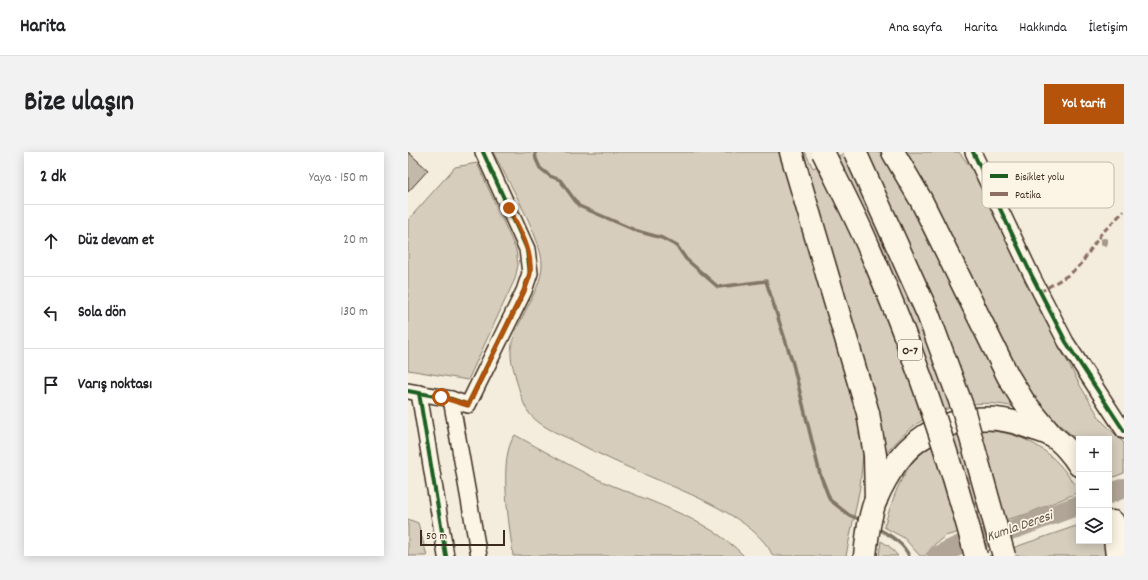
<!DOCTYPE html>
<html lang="tr">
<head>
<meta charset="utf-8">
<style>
	:root { --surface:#fff; --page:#f2f2f2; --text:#202124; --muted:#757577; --line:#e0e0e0; --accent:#b45309 }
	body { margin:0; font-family:Dekko,sans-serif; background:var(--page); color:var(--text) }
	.controls { position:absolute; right:12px; bottom:12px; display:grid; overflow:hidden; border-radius:0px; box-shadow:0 2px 10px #0003 }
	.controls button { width:36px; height:36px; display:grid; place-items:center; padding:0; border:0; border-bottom:1px solid var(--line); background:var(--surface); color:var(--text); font:20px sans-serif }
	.scale { position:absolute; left:12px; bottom:10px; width:85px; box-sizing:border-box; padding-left:4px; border:2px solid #3b2a1e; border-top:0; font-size:11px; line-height:14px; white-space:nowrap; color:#3b2a1e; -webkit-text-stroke:3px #fcf5e5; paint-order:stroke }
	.stop { position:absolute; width:12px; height:12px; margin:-9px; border:3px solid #b45309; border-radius:50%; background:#fff }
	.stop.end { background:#b45309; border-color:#fff; box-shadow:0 1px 4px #0008 }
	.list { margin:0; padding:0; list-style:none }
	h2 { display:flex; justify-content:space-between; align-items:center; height:52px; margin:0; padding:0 16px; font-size:17px }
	h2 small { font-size:13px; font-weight:400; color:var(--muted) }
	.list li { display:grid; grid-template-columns:26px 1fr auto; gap:12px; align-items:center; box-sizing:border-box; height:72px; padding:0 16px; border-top:1px solid var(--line) }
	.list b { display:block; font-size:15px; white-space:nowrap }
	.list em { font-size:13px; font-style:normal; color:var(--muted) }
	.icon { flex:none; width:22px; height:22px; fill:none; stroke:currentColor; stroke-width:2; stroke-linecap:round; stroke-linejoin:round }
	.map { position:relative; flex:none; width:716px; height:404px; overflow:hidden; border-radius:0px }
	header { display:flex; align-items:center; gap:24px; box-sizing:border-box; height:56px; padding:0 20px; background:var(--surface); border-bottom:1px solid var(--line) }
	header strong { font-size:19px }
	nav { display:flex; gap:22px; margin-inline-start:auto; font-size:14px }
	.intro { display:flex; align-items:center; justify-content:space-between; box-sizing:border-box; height:96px; padding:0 24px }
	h1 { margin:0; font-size:28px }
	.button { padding:10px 18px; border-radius:0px; background:var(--accent); color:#fff; font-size:14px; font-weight:700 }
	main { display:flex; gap:24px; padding:0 24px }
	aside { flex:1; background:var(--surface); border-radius:0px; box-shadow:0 2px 10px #0003 }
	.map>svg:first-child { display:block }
	.green { fill:#d6cdbd; stroke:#887c6e }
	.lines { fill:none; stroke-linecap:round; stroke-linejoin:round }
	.stream { stroke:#817466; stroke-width:3.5 }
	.river { stroke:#b0a596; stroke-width:20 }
	.building { fill:#c3b9aa; stroke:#3b2a1e }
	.minor-casing { stroke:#3b2a1e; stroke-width:18 }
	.highway-casing { stroke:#3b2a1e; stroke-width:25 }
	.minor { stroke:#fcf5e5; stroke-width:15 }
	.highway { stroke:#fcf5e5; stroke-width:22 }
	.highway-bridge-casing { stroke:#3b2a1e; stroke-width:25; stroke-linecap:butt }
	.highway-bridge { stroke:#fcf5e5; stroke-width:22 }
	.quiet { stroke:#8d6e63; stroke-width:3; stroke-dasharray:6 3; stroke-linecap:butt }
	.cycleway-casing { stroke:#fcf5e5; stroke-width:6 }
	.cycleway { stroke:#1b5e20; stroke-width:4 }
	.tree { fill:#a4988a }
	.route { stroke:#b45309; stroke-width:5 }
	.labels { text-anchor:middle; stroke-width:3.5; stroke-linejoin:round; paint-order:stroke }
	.shield { fill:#fcf5e5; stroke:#75675a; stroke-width:1 }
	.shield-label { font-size:12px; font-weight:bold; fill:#3b2a1e }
	.water-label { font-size:14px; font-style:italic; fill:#645548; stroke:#fcf5e5 }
	.key { fill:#fcf5e5; stroke:#c2b8a9; stroke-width:1 }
	.key-label { font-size:11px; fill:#3b2a1e }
</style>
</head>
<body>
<header>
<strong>Harita</strong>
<nav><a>Ana sayfa</a><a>Harita</a><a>Hakkında</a><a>İletişim</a></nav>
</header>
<div class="intro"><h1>Bize ulaşın</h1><a class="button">Yol tarifi</a></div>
<main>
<aside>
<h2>2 dk<small>Yaya · 150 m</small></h2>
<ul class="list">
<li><svg class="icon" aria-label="ahead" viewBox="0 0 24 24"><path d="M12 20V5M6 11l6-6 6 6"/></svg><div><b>Düz devam et</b></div><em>20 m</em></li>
<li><svg class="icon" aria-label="left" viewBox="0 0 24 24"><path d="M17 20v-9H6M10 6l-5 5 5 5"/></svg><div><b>Sola dön</b></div><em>130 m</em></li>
<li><svg class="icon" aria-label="arrive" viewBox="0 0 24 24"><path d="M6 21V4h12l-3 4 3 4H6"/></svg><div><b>Varış noktası</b></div></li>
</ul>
</aside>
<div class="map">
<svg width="716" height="404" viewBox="0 0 716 404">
	<rect width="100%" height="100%" fill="#f4eddd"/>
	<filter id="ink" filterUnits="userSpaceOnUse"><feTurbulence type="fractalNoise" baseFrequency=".025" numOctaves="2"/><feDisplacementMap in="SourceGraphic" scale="8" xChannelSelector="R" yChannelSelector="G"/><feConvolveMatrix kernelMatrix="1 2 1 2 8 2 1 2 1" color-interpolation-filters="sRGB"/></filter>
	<g filter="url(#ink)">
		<!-- green -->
		<g class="green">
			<path d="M 85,0 L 371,0 L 449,255 L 458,303 L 455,303 L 452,335 L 438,404 L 365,404 C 348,366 279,341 243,325 C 216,314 190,302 164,288 C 149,281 131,274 121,261 C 115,253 111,237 108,227 C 107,220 103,211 103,204 C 101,176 134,141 134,113 C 135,88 98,25 85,0 Z"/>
			<path d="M 390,0 L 397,0 L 405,16 L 439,0 L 475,0 L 616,258 C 581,246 541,250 510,271 C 495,281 484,295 472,308 Z"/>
			<path d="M 494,0 L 551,0 L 564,17 L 629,153 L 673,235 L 693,268 L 716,291 L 716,321 L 701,327 L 701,287 L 671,287 L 671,289 L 635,259 L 623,246 Z"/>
			<path d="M 69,11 L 108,98 L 110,113 L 107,127 L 60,228 L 0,218 L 0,68 L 47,15 Z"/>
			<path d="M 572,278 C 608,279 638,293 659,322 C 663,327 669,333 671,340 L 619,362 L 537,384 L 526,393 L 517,404 L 512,404 L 496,386 L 476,375 C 494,315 507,290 572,278 Z"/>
			<path d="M 107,283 C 133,297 158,312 185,325 C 234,348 298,364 336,404 L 105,404 C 102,375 89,306 107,283 Z"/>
			<path d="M 0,367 L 10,371 L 19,404 L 0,404 Z"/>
			<path d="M 671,373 L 671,389 L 696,389 L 701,404 L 581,404 Z"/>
			<path d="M 473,389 L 481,394 L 490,404 L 471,404 Z"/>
		</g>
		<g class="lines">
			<!-- stream -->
			<g class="stream">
				<path d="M 127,0 L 128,7 L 132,16 L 142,24 L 152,28 L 171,54 L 229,79 L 254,86 L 269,94 L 278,107 L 310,135 L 358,129 L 385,212 L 412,322 L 422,348 L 441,363 L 455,369"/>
				<path d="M 468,376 C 481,382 495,390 501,404"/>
			</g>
			<!-- river -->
			<g class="river">
				<path d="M 701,342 L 716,336"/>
				<path d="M 529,404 L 550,394 L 612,375 L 671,353"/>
			</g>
		</g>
		<!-- building -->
		<path class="building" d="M 0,0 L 20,18 L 0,40 Z"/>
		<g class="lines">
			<!-- minor casing -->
			<g class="minor-casing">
				<g id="minor">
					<path d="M 565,0 L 625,126 L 658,190 L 716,279"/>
					<path d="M 0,239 L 43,247 L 60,253 L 116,139 L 122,121 L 119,97 L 75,0"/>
					<path d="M 11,241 L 38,404"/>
					<path d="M 43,247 L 71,404"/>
				</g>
			</g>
			<!-- highway casing -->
			<g class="highway-casing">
				<g id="highway">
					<path d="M 383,0 L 460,261 L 467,303 L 468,348"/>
					<path d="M 485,0 L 513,48 L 600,224 L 616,250 L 644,284"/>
					<path d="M 705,370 L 709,404"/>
					<path d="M 457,404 C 459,386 461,364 468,347 C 477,327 492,301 511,288 C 541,266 581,261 615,273 C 624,277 636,279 644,284 C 654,290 665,303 671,313"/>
				</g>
			</g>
			<!-- minor -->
			<use href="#minor" class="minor"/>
			<!-- highway -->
			<use href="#highway" class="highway"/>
			<!-- highway-bridge casing -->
			<g class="highway-bridge-casing">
				<g id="highway-bridge">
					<path d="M 415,0 C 431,33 448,65 462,98 C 505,197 541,300 568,404"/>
					<path d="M 447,0 L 520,162 L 555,257 L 596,404"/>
				</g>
			</g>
			<!-- highway-bridge -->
			<use href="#highway-bridge" class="highway-bridge"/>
			<!-- quiet -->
			<path class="quiet" d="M 632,140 L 662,122 L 673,112 L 693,82 L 716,59"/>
			<!-- cycleway casing -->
			<g class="cycleway-casing">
				<g id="cycleway">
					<path d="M 565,0 L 625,126 L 658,190 L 716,279"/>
					<path d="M 0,239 L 43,247 L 60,253 L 116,139 L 122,121 L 119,97 L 75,0"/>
					<path d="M 11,241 L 38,404"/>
				</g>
			</g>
			<!-- cycleway -->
			<use href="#cycleway" class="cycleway"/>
		</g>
		<!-- trees -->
		<circle class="tree" cx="696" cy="90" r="4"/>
	</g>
	<g class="lines" filter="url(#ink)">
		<!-- route -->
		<path class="route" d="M 33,245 L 60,253 L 116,139 C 118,133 121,127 122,121 C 125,99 110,75 101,56"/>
	</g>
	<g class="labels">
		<!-- shield labels -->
		<rect class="shield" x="490" y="188" width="24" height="20" rx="3"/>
		<g class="shield-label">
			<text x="502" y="202">O-7</text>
		</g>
		<!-- water labels -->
		<g class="water-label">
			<text transform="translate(611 373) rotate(-19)" y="5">Kumla Deresi</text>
		</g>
	</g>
	<!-- legend -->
	<rect x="574" y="10" width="132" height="46" rx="6" class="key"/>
	<rect x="582" y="22" width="18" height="4" fill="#1b5e20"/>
	<rect x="582" y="40" width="18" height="4" fill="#8d6e63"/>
	<g class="key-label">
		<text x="607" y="28">Bisiklet yolu</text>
		<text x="607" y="46">Patika</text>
	</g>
</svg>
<div class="controls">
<button>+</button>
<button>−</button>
<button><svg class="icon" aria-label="layers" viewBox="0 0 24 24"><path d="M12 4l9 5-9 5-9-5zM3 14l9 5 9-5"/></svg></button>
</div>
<div class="scale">50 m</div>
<div class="stop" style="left:33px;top:245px"></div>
<div class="stop end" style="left:101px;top:56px"></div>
</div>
</main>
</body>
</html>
